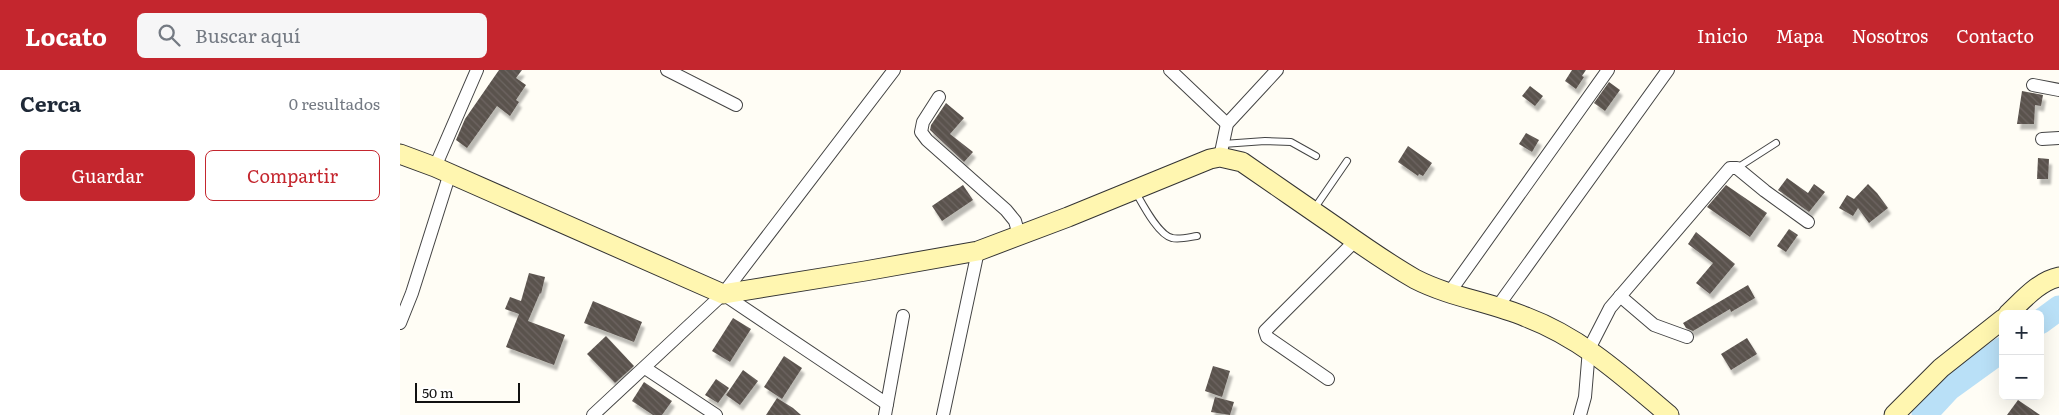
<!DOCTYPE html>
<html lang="es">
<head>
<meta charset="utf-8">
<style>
	:root { --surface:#fff; --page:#f6f6f7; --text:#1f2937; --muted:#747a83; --line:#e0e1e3; --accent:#c4262e }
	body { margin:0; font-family:Literata,serif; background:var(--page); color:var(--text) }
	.controls { position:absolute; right:15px; bottom:15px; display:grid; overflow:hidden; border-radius:8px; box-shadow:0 5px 20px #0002 }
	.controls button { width:45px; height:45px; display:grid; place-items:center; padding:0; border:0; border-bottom:1px solid var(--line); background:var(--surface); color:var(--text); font:25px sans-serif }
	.scale { position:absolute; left:15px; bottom:12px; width:105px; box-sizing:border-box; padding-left:5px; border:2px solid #111; border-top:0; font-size:14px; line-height:18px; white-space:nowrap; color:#111; -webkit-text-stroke:4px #fff; paint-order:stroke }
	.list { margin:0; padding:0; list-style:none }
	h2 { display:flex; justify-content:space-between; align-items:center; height:65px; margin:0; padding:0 20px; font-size:21px }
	h2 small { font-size:16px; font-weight:400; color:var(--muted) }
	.actions { display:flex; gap:10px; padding:15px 20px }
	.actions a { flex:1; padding:11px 0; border:1px solid var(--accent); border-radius:8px; text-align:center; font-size:18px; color:var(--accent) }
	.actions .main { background:var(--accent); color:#fff }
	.icon { flex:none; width:28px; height:28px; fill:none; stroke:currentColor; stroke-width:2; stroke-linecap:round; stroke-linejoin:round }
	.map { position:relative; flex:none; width:1659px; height:345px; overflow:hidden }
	header { display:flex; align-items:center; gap:30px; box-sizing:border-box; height:70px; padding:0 25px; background:var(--accent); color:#fff }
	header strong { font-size:24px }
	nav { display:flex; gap:28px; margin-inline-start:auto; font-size:18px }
	.search { width:350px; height:45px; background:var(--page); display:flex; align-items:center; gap:12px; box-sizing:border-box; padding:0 18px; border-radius:8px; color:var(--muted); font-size:19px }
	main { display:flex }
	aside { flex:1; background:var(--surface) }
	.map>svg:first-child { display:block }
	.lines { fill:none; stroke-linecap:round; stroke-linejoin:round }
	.river { stroke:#b9e0f7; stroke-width:25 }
	.building { fill:url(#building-back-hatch); filter:url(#shadow) }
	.lane-casing { stroke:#444; stroke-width:8 }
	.street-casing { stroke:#444; stroke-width:14 }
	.secondary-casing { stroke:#333; stroke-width:21 }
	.lane { stroke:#fff; stroke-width:6 }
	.street { stroke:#fff; stroke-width:12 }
	.secondary { stroke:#fff6b0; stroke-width:19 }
</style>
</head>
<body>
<header>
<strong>Locato</strong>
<div class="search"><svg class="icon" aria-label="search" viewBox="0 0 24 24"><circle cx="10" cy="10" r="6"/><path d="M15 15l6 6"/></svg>Buscar aquí</div>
<nav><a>Inicio</a><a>Mapa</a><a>Nosotros</a><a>Contacto</a></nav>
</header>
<main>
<aside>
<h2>Cerca<small>0 resultados</small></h2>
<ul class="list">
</ul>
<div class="actions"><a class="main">Guardar</a><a>Compartir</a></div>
</aside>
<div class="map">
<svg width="1659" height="345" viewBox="0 0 1659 345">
	<defs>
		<pattern id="building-back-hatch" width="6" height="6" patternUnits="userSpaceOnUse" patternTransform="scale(1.25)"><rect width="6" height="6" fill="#5a524d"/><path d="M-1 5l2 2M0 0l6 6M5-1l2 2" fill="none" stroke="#6d6662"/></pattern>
		<filter id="shadow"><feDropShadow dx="3" dy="5.5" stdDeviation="1" flood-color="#0004"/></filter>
	</defs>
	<rect width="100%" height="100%" fill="#fffdf5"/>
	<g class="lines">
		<!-- river -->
		<g class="river">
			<path d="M 1640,252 L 1659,238"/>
			<path d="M 1524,345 L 1549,318 L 1603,279"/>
		</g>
	</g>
	<!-- building -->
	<g class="building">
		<path d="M 99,0 L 122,0 L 116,8 L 126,15 L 116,30 L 119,32 L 110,46 L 97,36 L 67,78 L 56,70 L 65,49 Z"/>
		<path d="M 1172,0 L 1186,0 L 1182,6 L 1184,7 L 1176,19 L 1165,11 Z"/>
		<path d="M 1209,12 L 1220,20 L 1205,41 L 1194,33 Z"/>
		<path d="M 1130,16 L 1143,26 L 1135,36 L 1122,26 Z"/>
		<path d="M 1622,21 L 1643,25 L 1641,36 L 1635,35 L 1634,54 L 1617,54 Z"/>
		<path d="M 546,33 L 564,48 L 550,64 L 573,82 L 564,92 L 530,60 L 531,55 Z"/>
		<path d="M 1126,63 L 1139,70 L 1132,82 L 1119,74 Z"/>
		<path d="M 1008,76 L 1032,93 L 1023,106 L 1019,104 L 1018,106 L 998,92 Z"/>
		<path d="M 1638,88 L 1649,89 L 1648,109 L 1637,109 Z"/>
		<path d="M 1387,108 L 1408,123 L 1414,114 L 1425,122 L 1409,142 L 1378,120 Z"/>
		<path d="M 1468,114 L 1477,123 L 1488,138 L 1469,153 L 1458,138 L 1453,146 L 1439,138 L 1447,125 L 1454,129 Z"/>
		<path d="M 563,115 L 573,130 L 542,151 L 532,136 Z"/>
		<path d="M 1326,115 L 1367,143 L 1350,167 L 1307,137 Z"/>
		<path d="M 1389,159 L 1398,165 L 1386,182 L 1377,176 Z"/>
		<path d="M 1296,162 L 1335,194 L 1310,224 L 1296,213 L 1313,193 L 1288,174 Z"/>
		<path d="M 129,203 L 145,207 L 141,224 L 140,223 L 128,251 L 165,265 L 154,295 L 106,277 L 119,244 L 105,239 L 110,227 L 121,231 Z"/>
		<path d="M 1348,215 L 1355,228 L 1331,242 L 1330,239 L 1293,261 L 1286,258 L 1283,253 Z"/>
		<path d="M 193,231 L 242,252 L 234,272 L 184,253 Z"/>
		<path d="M 333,248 L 351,259 L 330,292 L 312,281 Z"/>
		<path d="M 206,266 L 234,296 L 215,313 L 187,284 Z"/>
		<path d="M 1347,268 L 1357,284 L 1331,300 L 1321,284 Z"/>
		<path d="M 384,286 L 402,298 L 382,329 L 364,317 Z"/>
		<path d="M 813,296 L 830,301 L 822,327 L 805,321 Z"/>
		<path d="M 343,300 L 358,311 L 340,335 L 326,325 Z"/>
		<path d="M 316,309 L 329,318 L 318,333 L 305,325 Z"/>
		<path d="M 244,312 L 272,331 L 262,345 L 253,345 L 232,331 Z"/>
		<path d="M 815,327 L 834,332 L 830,345 L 811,342 Z"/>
		<path d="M 377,328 L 393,338 L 401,345 L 366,345 Z"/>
		<path d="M 1618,330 L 1640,345 L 1607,345 Z"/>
	</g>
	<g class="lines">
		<!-- lane casing -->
		<g class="lane-casing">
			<g id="lane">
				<path d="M 823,74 L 865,71 L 891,72 L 916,86"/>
				<path d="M 1337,98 L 1376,73"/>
				<path d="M 735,121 C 742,133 758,165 772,168 C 779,170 790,167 797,166"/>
				<path d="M 914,139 L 947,91"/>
			</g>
		</g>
		<!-- street casing -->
		<g class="street-casing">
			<g id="street">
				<path d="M 267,0 L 336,35"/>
				<path d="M 770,0 L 827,54"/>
				<path d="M 1633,15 L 1659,20"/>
				<path d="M 539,27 L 523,52 L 521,62 L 527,70 L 606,140 L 615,151 L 619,165"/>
				<path d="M 1642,69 L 1659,68"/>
				<path d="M 820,87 L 827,54 L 877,0"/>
				<path d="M 35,97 L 77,0"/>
				<path d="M 1049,223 L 1208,0"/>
				<path d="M 323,224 L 487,334"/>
				<path d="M 1220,226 L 1254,255 L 1287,267"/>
				<path d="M 1098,236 L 1268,0"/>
				<path d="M 0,253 L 12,223 L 50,103"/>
				<path d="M 245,298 L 316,345"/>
				<path d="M 928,309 L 867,267 L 865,261 L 955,171"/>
				<path d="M 193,345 L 323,224 L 494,0"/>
				<path d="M 485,345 L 503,246"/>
				<path d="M 543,345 L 578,181"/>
				<path d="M 1180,345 L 1185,327 L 1189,279 L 1210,238 L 1330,98 L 1337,98 L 1365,121 L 1408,152"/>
			</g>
		</g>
		<!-- secondary casing -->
		<g class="secondary-casing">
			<g id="secondary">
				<path d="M 0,84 L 35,97 L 323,224 L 465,201 L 578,181 L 668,147 L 810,89 L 820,87 L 842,92 C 874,114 907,137 939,159 C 963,176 989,194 1015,209 C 1050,227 1090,232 1126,247 C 1182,268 1224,307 1269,345"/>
				<path d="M 1608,244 C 1623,230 1639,211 1659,207"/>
				<path d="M 1494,345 L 1541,298 L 1603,249"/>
			</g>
		</g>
		<!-- lane -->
		<use href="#lane" class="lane"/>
		<!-- street -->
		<use href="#street" class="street"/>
		<!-- secondary -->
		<use href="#secondary" class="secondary"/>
	</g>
</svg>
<div class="controls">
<button>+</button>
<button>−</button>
</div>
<div class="scale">50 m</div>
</div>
</main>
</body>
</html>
